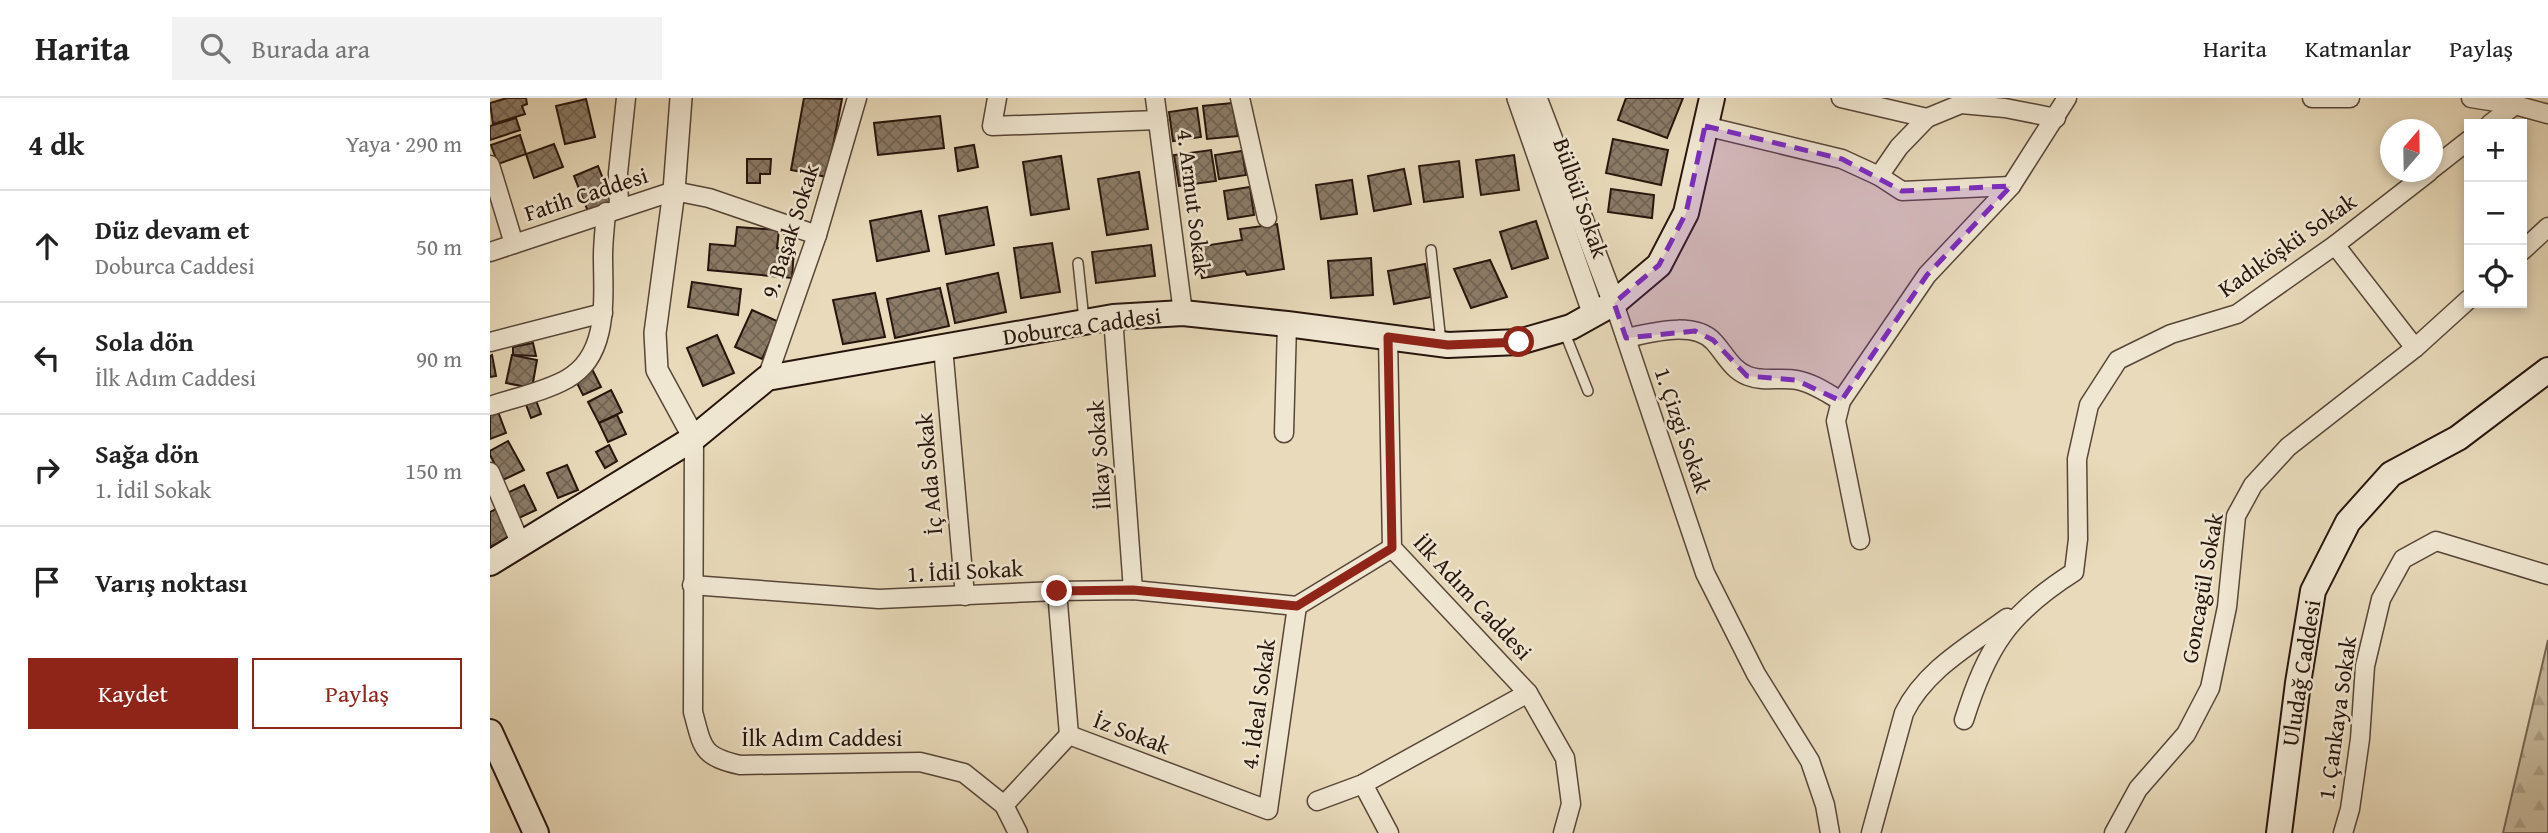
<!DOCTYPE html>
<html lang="tr">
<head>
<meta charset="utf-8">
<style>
	:root { --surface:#fff; --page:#f2f2f2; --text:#222; --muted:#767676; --line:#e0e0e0; --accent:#8f2418 }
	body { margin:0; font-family:"Gentium Book Plus",serif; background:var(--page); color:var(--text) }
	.controls { position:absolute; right:21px; top:21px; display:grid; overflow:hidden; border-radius:0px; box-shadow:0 4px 10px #0003 }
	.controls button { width:63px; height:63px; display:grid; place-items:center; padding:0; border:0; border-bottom:2px solid var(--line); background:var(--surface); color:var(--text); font:35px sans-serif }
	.compass { position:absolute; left:1890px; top:21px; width:63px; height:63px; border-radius:50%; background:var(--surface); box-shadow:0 4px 10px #0003; rotate:20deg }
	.stop { position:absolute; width:21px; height:21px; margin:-16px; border:5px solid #8f2418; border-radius:50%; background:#fff }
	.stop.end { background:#8f2418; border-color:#fff; box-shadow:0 2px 7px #0008 }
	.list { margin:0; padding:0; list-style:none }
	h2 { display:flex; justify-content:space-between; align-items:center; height:91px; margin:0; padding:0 28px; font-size:30px }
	h2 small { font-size:23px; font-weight:400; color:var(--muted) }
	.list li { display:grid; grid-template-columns:46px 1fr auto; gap:21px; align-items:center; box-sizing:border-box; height:112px; padding:0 28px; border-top:2px solid var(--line) }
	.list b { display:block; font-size:26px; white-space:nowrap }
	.list p { margin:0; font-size:23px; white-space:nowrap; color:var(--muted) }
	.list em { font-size:23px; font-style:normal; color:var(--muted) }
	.actions { display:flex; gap:14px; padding:21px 28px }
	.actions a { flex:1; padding:16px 0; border:2px solid var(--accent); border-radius:0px; text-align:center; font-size:24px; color:var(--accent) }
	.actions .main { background:var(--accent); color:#fff }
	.icon { flex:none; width:38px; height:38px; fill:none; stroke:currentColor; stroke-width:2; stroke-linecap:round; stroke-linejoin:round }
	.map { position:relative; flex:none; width:2058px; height:735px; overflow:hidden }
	header { display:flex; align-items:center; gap:42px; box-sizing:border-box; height:98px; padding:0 35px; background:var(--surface); border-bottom:2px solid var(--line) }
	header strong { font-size:33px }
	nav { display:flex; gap:38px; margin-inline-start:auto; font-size:24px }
	.search { width:490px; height:63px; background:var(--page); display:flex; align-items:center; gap:18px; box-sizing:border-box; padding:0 24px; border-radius:0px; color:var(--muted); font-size:26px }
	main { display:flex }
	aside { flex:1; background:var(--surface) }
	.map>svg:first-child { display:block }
	.forest { fill:url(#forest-firs); stroke:#776755; stroke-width:2 }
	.building { fill:url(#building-cross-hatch); stroke:#27150d; stroke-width:2 }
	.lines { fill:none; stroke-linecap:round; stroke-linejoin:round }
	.service-casing { stroke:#574638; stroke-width:12 }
	.minor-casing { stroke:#574638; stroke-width:21 }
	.tertiary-casing { stroke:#574638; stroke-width:24 }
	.secondary-casing { stroke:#27150d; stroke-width:28 }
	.service { stroke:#f0e7d2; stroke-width:9 }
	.minor { stroke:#f0e7d2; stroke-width:18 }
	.tertiary { stroke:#f0e7d2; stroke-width:21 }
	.secondary { stroke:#f0e7d2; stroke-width:24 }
	.route { stroke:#8f2418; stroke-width:9 }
	.marked { fill:#7b2cbf; fill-opacity:0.2; stroke:#7b2cbf; stroke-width:5; stroke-dasharray:14 9; stroke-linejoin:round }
	.labels { text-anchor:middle; stroke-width:5; stroke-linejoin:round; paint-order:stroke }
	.street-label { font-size:23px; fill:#27150d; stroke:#f0e7d2 }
</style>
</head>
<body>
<header>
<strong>Harita</strong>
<div class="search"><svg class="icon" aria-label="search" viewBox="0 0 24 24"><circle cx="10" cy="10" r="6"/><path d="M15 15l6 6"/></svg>Burada ara</div>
<nav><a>Harita</a><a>Katmanlar</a><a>Paylaş</a></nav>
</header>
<main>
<aside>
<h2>4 dk<small>Yaya · 290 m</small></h2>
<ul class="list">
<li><svg class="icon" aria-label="ahead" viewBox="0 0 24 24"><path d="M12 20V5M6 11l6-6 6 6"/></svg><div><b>Düz devam et</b><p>Doburca Caddesi</p></div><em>50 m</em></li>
<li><svg class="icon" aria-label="left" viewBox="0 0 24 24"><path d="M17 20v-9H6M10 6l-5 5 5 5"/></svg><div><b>Sola dön</b><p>İlk Adım Caddesi</p></div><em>90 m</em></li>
<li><svg class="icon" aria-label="right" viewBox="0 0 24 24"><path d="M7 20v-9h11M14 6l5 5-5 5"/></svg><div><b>Sağa dön</b><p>1. İdil Sokak</p></div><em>150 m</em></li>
<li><svg class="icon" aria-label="arrive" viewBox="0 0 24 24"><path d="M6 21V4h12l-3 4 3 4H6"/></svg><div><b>Varış noktası</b></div></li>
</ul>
<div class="actions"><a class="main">Kaydet</a><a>Paylaş</a></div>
</aside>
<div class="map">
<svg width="2058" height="735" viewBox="0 0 2058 735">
	<defs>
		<pattern id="forest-firs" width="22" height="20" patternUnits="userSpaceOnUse" patternTransform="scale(1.75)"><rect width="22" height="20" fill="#c7b99d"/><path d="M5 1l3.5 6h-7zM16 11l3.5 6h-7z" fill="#ab9e86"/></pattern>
		<pattern id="building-cross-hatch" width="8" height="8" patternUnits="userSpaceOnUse" patternTransform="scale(1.75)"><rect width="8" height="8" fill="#8b7b67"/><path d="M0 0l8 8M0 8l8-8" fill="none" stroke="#726453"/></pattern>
	</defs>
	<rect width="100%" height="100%" fill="#e8daba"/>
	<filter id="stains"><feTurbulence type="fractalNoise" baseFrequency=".00286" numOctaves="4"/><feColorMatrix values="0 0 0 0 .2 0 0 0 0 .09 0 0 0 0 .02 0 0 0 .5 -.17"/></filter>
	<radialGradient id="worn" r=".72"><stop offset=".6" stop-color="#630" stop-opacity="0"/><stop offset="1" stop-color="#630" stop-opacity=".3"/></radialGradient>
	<!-- forest -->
	<path class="forest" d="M 2058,542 L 2058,735 L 2013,735 Z"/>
	<!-- building -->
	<g class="building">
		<path d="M 17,0 L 36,0 L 37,6 L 32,8 L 35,16 L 3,26 L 0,5 Z"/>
		<path d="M 314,0 L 352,1 L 337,79 L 301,72 Z"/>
		<path d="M 1136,0 L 1193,0 L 1177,40 L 1128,22 Z"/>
		<path d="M 96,1 L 105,39 L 75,46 L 66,8 Z"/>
		<path d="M 742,5 L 748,38 L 717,41 L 713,8 Z"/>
		<path d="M 707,10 L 711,39 L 683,43 L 679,14 Z"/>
		<path d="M 450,18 L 454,50 L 388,57 L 384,25 Z"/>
		<path d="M 26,20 L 30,32 L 0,42 L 0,28 Z"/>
		<path d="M 30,37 L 36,56 L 8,66 L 1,47 Z"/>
		<path d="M 1123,41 L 1178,52 L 1171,87 L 1116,75 Z"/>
		<path d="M 64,46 L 73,69 L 44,80 L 36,56 Z"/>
		<path d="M 484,47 L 488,69 L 468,73 L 465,50 Z"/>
		<path d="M 721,52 L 726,83 L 689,88 L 684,57 Z"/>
		<path d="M 752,53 L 756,77 L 729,81 L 725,57 Z"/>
		<path d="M 1024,57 L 1029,92 L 991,97 L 986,62 Z"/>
		<path d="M 571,58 L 579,111 L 541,117 L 533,64 Z"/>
		<path d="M 257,61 L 281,61 L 280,76 L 270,76 L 270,85 L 257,85 Z"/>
		<path d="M 969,63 L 973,99 L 934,104 L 929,68 Z"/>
		<path d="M 108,68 L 123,106 L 99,116 L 84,78 Z"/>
		<path d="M 914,71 L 921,106 L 884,113 L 878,78 Z"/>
		<path d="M 649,74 L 658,131 L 617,137 L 608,81 Z"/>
		<path d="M 862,82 L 867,116 L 831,121 L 826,87 Z"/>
		<path d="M 760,89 L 764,117 L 738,121 L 734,93 Z"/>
		<path d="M 1121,91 L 1164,97 L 1162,120 L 1118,114 Z"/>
		<path d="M 497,109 L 504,147 L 456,156 L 449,118 Z"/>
		<path d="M 431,113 L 439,153 L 387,163 L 380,123 Z"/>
		<path d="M 1046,123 L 1058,160 L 1022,171 L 1010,134 Z"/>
		<path d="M 787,126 L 794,171 L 757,177 L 755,173 L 712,180 L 707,149 L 752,142 L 750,131 Z"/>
		<path d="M 247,129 L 289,132 L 287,150 L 304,152 L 302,180 L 218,172 L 220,146 L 245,148 Z"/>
		<path d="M 562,145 L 570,194 L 531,200 L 524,150 Z"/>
		<path d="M 661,147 L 665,178 L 606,185 L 602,154 Z"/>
		<path d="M 881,160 L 883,197 L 841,200 L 838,163 Z"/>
		<path d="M 1000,162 L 1017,199 L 981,210 L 964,171 Z"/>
		<path d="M 935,166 L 941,199 L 904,206 L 898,173 Z"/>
		<path d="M 508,175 L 516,214 L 465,225 L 457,186 Z"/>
		<path d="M 202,184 L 251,191 L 248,217 L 198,209 Z"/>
		<path d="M 450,190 L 459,228 L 405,240 L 397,201 Z"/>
		<path d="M 385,195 L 395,239 L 353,246 L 343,202 Z"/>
		<path d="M 262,212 L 289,224 L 272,261 L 245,249 Z"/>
		<path d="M 227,237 L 244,275 L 213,288 L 197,250 Z"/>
		<path d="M 43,245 L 46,258 L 23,257 L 23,249 Z"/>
		<path d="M 2,257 L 6,278 L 0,279 L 0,258 Z"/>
		<path d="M 22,257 L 47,262 L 42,290 L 16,285 Z"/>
		<path d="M 102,271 L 111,289 L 93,297 L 84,279 Z"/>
		<path d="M 121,292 L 132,314 L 109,325 L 98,304 Z"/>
		<path d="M 44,297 L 51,316 L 41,320 L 34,301 Z"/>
		<path d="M 7,311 L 16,335 L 0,341 L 0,313 Z"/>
		<path d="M 127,317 L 136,336 L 118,344 L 109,325 Z"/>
		<path d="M 18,343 L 34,372 L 13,382 L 0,357 L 0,353 Z"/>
		<path d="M 119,347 L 127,363 L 115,370 L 106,354 Z"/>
		<path d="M 77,367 L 88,392 L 68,400 L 57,375 Z"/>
		<path d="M 34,387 L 46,412 L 29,420 L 17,395 Z"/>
		<path d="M 6,411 L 20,439 L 0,449 L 0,414 Z"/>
	</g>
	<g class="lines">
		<!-- service casing -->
		<g class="service-casing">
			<g id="service">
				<path d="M 941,152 L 951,244"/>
				<path d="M 588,165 L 594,222"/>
				<path d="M 1074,233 L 1098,293"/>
			</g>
		</g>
		<!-- minor casing -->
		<g class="minor-casing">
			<g id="minor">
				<path d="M 507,0 L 502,28 L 668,22"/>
				<path d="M 665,0 L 693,215"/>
				<path d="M 750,0 L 777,120"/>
				<path d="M 1351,0 L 1437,20"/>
				<path d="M 1822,0 L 1860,0"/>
				<path d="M 1981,0 L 2025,7"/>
				<path d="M 2000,26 L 2025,7 L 2058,16"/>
				<path d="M 1215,28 L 1352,61 L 1389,78 L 1412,93 L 1521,88"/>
				<path d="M 0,67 L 24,146"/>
				<path d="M 1942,71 L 1979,42"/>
				<path d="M 1389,78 L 1409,49 L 1437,20 L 1471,6 L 1515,10 L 1566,20"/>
				<path d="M 129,110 L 128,75 L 136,0"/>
				<path d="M 1845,147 L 1925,250"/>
				<path d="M 2032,153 L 2058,129"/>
				<path d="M 0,154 L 184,93 L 219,100 L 327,137"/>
				<path d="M 1124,205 L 1215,475 L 1266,576 L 1320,663 L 1335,707 L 1340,735"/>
				<path d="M 623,219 L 643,492"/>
				<path d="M 898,239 L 902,450 L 1038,595 L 1075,660 L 1081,706 L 1073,735"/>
				<path d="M 1136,240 C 1161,235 1204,222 1224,244 C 1235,256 1242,272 1258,278 C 1273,284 1291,279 1307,282 C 1323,285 1337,295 1351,303"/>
				<path d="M 0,244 L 113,215"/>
				<path d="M 453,249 L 475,498"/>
				<path d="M 277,280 L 327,137 L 367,0"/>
				<path d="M 0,308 C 24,300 56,293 77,281 C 120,257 113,199 113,158 C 113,143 115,129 116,114"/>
				<path d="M 794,335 L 797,226"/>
				<path d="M 204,340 L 203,614 C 213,650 211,658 250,667 L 430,664 L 474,675 L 514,707 L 528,735"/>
				<path d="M 0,374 L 31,447"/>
				<path d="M 1370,442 L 1346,323 L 1351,303 L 1437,177 L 1521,88 L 1577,0"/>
				<path d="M 202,487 L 389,501 L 567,493 L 643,492 L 807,508 L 902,450"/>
				<path d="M 567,493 L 579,637"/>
				<path d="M 1474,622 C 1497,549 1518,516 1584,474 L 1588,441 L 1587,361 L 1599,307 L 1628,262 L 1681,236 L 1747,216 L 1845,147 L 1939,74"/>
				<path d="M 873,686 L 899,735"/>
				<path d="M 827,703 L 873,686 L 1038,595"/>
				<path d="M 514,707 L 579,637 L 778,712 L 807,508"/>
				<path d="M 1381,735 L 1414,615 C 1435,572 1479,548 1517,520"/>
				<path d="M 1624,735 L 1648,691 L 1696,636 L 1720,590 L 1737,509 L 1746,418 L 1763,387 L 1798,349 L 1925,250 L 1979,201"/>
				<path d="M 1853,735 L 1860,711 L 1870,641 L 1875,568 L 1891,501 L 1913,461 L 1946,443 L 2058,477"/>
			</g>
		</g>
		<!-- tertiary casing -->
		<g class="tertiary-casing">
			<g id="tertiary">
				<path d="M 191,0 L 184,93 L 165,235 L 167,272 L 204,340"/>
				<path d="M 1028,0 L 1104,217"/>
				<path d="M 1046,0 L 1124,205"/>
			</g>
		</g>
		<!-- secondary casing -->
		<g class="secondary-casing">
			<g id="secondary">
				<path d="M 0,465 L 204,340 L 277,280 L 623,219 L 693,215 L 797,226 L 958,247 L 1029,244 L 1081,229 L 1124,205 L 1169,167 L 1196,115 L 1222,0"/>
				<path d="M 0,634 L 46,735"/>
				<path d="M 1789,735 L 1808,585 L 1823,493 L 1858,424 L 1901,376 L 1968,340 L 2058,272"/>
			</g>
		</g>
		<!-- service -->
		<use href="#service" class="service"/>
		<!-- minor -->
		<use href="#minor" class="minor"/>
		<!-- tertiary -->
		<use href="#tertiary" class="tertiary"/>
		<!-- secondary -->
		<use href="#secondary" class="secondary"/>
	</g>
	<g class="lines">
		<!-- route -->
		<path class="route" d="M 567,493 L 643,492 L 807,508 L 902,450 L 898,239 L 958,247 L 1029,244"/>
	</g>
	<!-- marked area -->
	<path class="marked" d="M 1215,28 L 1352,61 L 1412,93 L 1521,88 L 1437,177 L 1351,303 L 1306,282 L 1257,278 L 1223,242 L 1205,233 L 1136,240 L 1124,205 L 1169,167 L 1196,115 Z"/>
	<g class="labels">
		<!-- street labels -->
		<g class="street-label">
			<text transform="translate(96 96) rotate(-18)" y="8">Fatih Caddesi</text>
			<text transform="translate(1091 100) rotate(71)" y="8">Bülbül Sokak</text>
			<text transform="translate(704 104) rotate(83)" y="8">4. Armut Sokak</text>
			<text transform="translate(300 133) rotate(-72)" y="8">9. Başak Sokak</text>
			<text transform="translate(1797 147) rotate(-35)" y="8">Kadıköşkü Sokak</text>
			<text transform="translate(592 228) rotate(-8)" y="8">Doburca Caddesi</text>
			<text transform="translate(1193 332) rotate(71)" y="8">1. Çizgi Sokak</text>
			<text transform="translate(609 357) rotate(-94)" y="8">İlkay Sokak</text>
			<text transform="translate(439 376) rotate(-95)" y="8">İç Ada Sokak</text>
			<text transform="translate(475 473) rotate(-3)" y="8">1. İdil Sokak</text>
			<text transform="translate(1712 490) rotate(-80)" y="8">Goncagül Sokak</text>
			<text transform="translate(983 499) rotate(47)" y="8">İlk Adım Caddesi</text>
			<text transform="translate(1811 575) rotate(-81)" y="8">Uludağ Caddesi</text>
			<text transform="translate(768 606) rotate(-82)" y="8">4. İdeal Sokak</text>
			<text transform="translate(1847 620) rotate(-82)" y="8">1. Çankaya Sokak</text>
			<text transform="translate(642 635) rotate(21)" y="8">İz Sokak</text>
			<text x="332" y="648">İlk Adım Caddesi</text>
		</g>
	</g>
	<rect width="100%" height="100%" filter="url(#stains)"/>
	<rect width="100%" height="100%" fill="url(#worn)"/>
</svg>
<div class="controls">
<button>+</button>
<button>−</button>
<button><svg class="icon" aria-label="locate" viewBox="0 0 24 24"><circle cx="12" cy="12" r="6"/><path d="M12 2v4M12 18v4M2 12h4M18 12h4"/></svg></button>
</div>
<svg class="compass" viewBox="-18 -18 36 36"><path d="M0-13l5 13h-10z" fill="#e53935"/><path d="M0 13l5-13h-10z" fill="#767676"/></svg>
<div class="stop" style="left:1029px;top:244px"></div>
<div class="stop end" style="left:567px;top:493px"></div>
</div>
</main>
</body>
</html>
